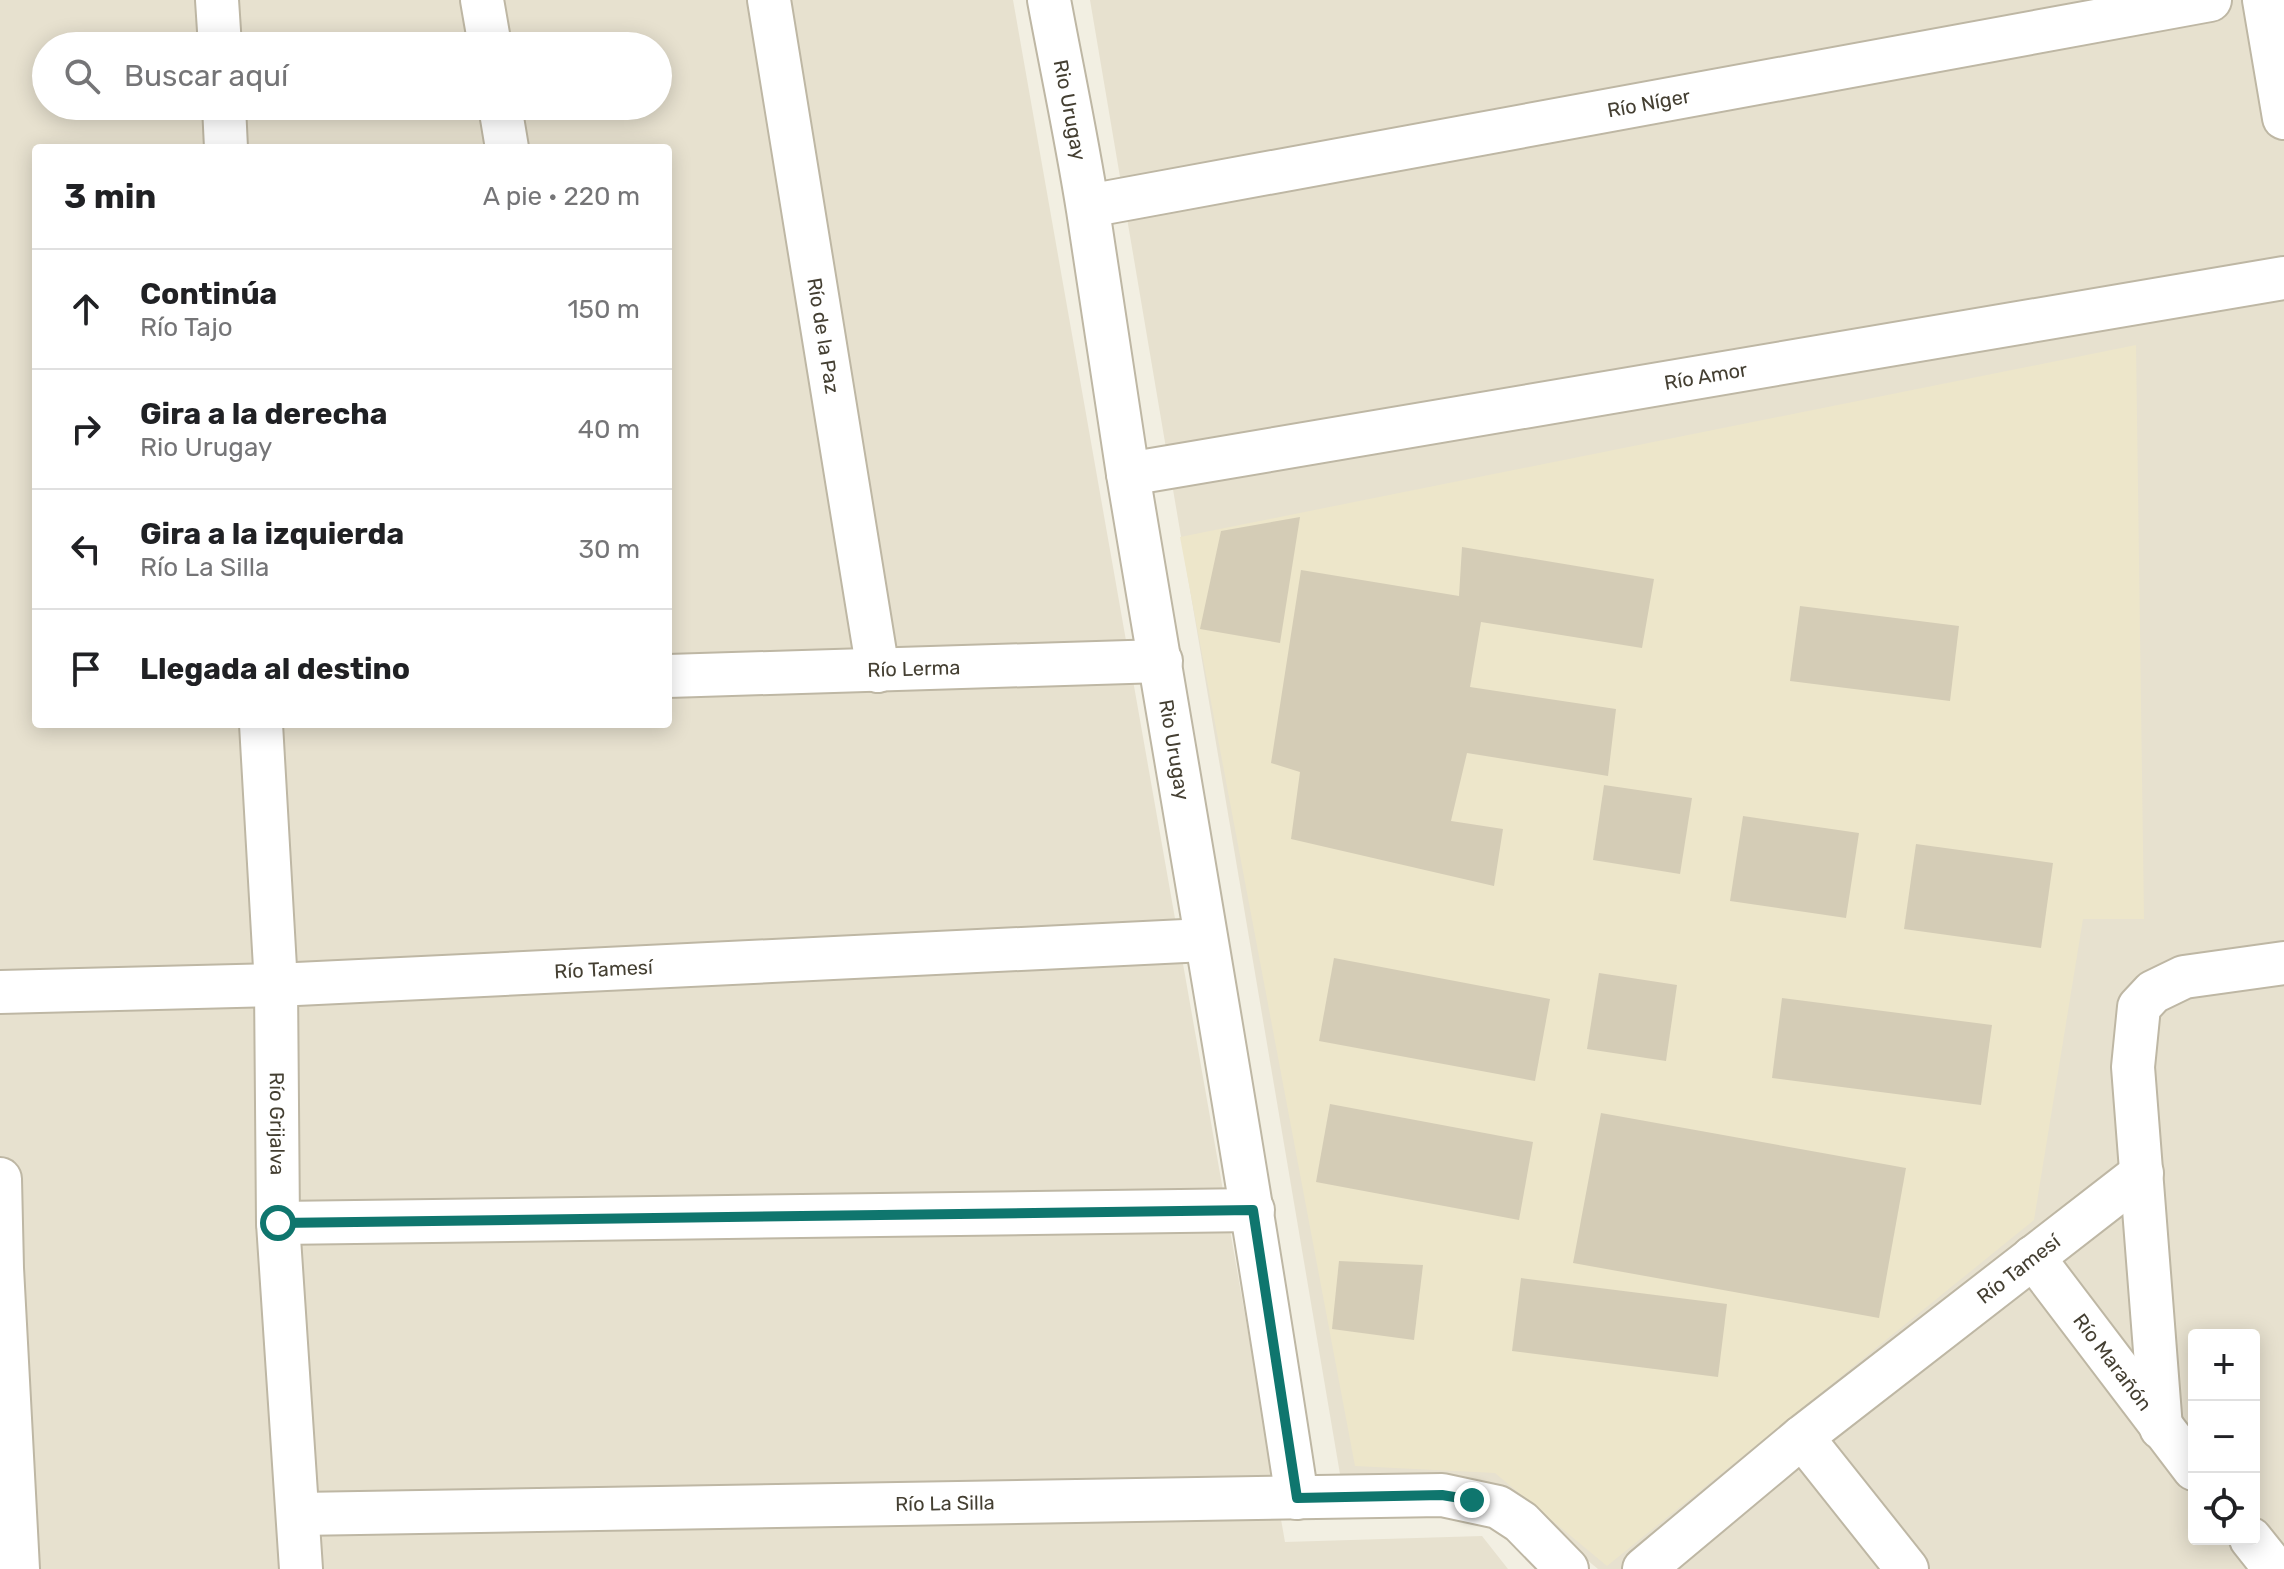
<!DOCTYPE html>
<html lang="es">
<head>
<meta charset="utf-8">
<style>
	:root { --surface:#fff; --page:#f2f2f2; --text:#202124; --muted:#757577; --line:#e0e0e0 }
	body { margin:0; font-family:Rubik,sans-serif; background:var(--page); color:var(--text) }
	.controls { position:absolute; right:24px; bottom:24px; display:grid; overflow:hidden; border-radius:8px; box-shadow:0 4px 20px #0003 }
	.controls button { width:72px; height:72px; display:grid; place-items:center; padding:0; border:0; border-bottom:2px solid var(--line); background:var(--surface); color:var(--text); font:40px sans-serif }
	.stop { position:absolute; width:24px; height:24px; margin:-18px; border:6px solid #0f766e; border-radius:50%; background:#fff }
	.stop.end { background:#0f766e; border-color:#fff; box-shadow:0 2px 8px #0008 }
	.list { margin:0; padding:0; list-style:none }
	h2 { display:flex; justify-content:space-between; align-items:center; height:104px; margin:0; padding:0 32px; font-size:34px }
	h2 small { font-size:26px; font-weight:400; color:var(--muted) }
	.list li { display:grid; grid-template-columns:52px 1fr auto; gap:24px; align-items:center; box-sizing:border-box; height:120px; padding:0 32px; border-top:2px solid var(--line) }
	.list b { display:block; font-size:30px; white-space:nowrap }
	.list p { margin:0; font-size:26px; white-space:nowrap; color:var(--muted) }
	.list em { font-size:26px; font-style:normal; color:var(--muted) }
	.icon { flex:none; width:44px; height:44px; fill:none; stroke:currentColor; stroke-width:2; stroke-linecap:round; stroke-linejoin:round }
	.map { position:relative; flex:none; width:2284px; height:1569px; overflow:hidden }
	.search { position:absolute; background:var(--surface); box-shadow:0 4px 20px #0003; left:32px; top:32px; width:640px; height:88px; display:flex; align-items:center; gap:20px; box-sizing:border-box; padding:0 28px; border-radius:44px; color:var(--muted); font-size:30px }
	.panel { position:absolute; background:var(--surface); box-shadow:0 4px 20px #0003; left:32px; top:144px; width:640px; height:584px; border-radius:8px }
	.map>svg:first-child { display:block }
	.residential { fill:#e7e1cf; fill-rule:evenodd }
	.education { fill:#ede6ca }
	.building { fill:#d4ccb6 }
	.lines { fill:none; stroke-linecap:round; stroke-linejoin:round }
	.minor-casing { stroke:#beb7a4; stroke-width:46 }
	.minor { stroke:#fff; stroke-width:42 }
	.route { stroke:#0f766e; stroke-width:10 }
	.labels { text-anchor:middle; stroke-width:6; stroke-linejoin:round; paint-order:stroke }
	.street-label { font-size:20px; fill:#443f32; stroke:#fff }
</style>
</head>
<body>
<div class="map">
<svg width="2284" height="1569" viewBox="0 0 2284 1569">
	<rect width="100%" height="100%" fill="#f2efe2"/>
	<!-- residential -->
	<g class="residential">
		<path d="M 0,0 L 1013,0 L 1285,1542 L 1482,1536 L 1508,1569 L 0,1569 ZM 46,46 L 658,46 L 658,106 L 46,106 ZM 36,148 L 668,148 L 668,724 L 36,724 Z"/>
		<path d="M 1090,0 L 2284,0 L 2284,1569 L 1598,1569 L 1495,1484 L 1341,1480 ZM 2194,1335 L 2254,1335 L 2254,1539 L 2194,1539 Z"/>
	</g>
	<!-- education -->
	<path class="education" d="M 2136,345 L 2144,919 L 2083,919 L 2034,1220 L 1607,1566 L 1495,1473 L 1355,1466 L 1180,537 Z"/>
	<!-- building -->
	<g class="building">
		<path d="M 1300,517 L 1280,643 L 1200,629 L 1221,531 Z"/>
		<path d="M 1462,547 L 1654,579 L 1642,648 L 1481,622 L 1470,687 L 1616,709 L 1608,776 L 1467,753 L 1451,821 L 1503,829 L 1494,886 L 1291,839 L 1300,772 L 1271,763 L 1301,570 L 1459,596 Z"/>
		<path d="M 1800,606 L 1959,626 L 1950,701 L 1790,681 Z"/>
		<path d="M 1604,785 L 1692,798 L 1680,874 L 1593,860 Z"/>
		<path d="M 1743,816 L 1859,833 L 1846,918 L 1730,901 Z"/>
		<path d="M 1916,844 L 2053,863 L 2041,948 L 1904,929 Z"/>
		<path d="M 1334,958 L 1550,999 L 1535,1081 L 1319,1041 Z"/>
		<path d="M 1599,973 L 1677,985 L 1666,1061 L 1587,1049 Z"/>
		<path d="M 1782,998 L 1992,1025 L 1981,1105 L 1772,1078 Z"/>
		<path d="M 1330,1104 L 1533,1142 L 1519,1220 L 1316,1182 Z"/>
		<path d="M 1601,1113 L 1906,1168 L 1879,1318 L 1573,1263 Z"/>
		<path d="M 1339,1261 L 1423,1265 L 1414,1340 L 1332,1329 Z"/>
		<path d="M 1521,1278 L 1727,1304 L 1718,1377 L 1512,1351 Z"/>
	</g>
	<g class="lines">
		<!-- minor casing -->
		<g class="minor-casing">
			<g id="minor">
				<path d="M 217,0 L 220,46"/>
				<path d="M 482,0 L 490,46"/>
				<path id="s1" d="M 769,0 L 878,671"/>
				<path id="s2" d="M 1049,0 C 1062,70 1077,140 1088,210 C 1102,298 1114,386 1128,474 C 1185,816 1245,1156 1297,1498"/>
				<path d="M 2264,0 L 2284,118"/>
				<path d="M 224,106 L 226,148"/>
				<path d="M 500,106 L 507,148"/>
				<path id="s3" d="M 1088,206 L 2210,0"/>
				<path id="s4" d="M 1128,474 L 2284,278"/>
				<path id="s5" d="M 668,676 L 1161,661"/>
				<path id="s6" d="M 261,724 L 276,985 L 278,1223 L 301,1569"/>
				<path id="s7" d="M 0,992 L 276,985 L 1205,940"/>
				<path d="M 0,1179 L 2,1268 L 18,1569"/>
				<path d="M 278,1223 L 1253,1210"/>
				<path id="s8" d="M 2033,1257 L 2194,1469"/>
				<path d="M 2161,1428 L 2133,1067 L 2139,1007 L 2153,992 L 2184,977 L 2284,963"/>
				<path d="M 1802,1437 L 1907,1569"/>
				<path id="s9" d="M 299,1514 L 1442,1495 L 1498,1507 L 1521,1522 L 1567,1569"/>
				<path d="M 2251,1539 L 2275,1569"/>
				<path id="s10" d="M 1644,1569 L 1802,1437 L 2142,1173"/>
			</g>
		</g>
		<!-- minor -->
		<use href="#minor" class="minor"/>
	</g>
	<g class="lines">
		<!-- route -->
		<path class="route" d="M 278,1223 L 1253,1210 L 1297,1498 L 1442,1495 L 1472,1500"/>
	</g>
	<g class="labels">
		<!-- street labels -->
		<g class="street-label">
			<text dy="7" stroke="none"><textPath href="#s3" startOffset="570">Río Níger</textPath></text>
			<text dy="7" stroke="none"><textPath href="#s2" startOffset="112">Rio Urugay</textPath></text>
			<text dy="7" stroke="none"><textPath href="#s1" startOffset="340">Río de la Paz</textPath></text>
			<text dy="7" stroke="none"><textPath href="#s4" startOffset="586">Río Amor</textPath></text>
			<text dy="7" stroke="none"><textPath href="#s5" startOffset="246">Río Lerma</textPath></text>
			<text dy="7" stroke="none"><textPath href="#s2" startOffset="760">Rio Urugay</textPath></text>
			<text dy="7" stroke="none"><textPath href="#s7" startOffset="604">Río Tamesí</textPath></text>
			<text dy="7" stroke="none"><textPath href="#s6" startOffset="400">Río Grijalva</textPath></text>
			<text dy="7" stroke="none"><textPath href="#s10" startOffset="480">Río Tamesí</textPath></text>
			<text dy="7" stroke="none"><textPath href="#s8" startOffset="132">Río Marañón</textPath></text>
			<text dy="7" stroke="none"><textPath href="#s9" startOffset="646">Río La Silla</textPath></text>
		</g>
	</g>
</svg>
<div class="controls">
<button>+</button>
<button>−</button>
<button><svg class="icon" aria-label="locate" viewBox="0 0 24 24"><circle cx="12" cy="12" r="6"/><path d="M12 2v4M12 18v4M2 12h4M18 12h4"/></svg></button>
</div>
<div class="stop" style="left:278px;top:1223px"></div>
<div class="stop end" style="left:1472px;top:1500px"></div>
<div class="search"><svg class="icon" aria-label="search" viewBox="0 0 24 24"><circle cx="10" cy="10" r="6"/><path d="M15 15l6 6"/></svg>Buscar aquí</div>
<section class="panel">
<h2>3 min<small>A pie · 220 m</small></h2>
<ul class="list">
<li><svg class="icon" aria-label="ahead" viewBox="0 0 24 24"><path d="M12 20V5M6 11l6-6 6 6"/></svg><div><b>Continúa</b><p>Río Tajo</p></div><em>150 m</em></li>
<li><svg class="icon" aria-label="right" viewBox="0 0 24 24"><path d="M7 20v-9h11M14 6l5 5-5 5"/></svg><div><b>Gira a la derecha</b><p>Rio Urugay</p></div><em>40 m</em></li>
<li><svg class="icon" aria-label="left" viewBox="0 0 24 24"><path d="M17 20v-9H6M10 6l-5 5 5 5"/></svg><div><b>Gira a la izquierda</b><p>Río La Silla</p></div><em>30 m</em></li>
<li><svg class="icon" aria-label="arrive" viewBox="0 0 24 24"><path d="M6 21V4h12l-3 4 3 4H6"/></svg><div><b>Llegada al destino</b></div></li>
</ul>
</section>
</div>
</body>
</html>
